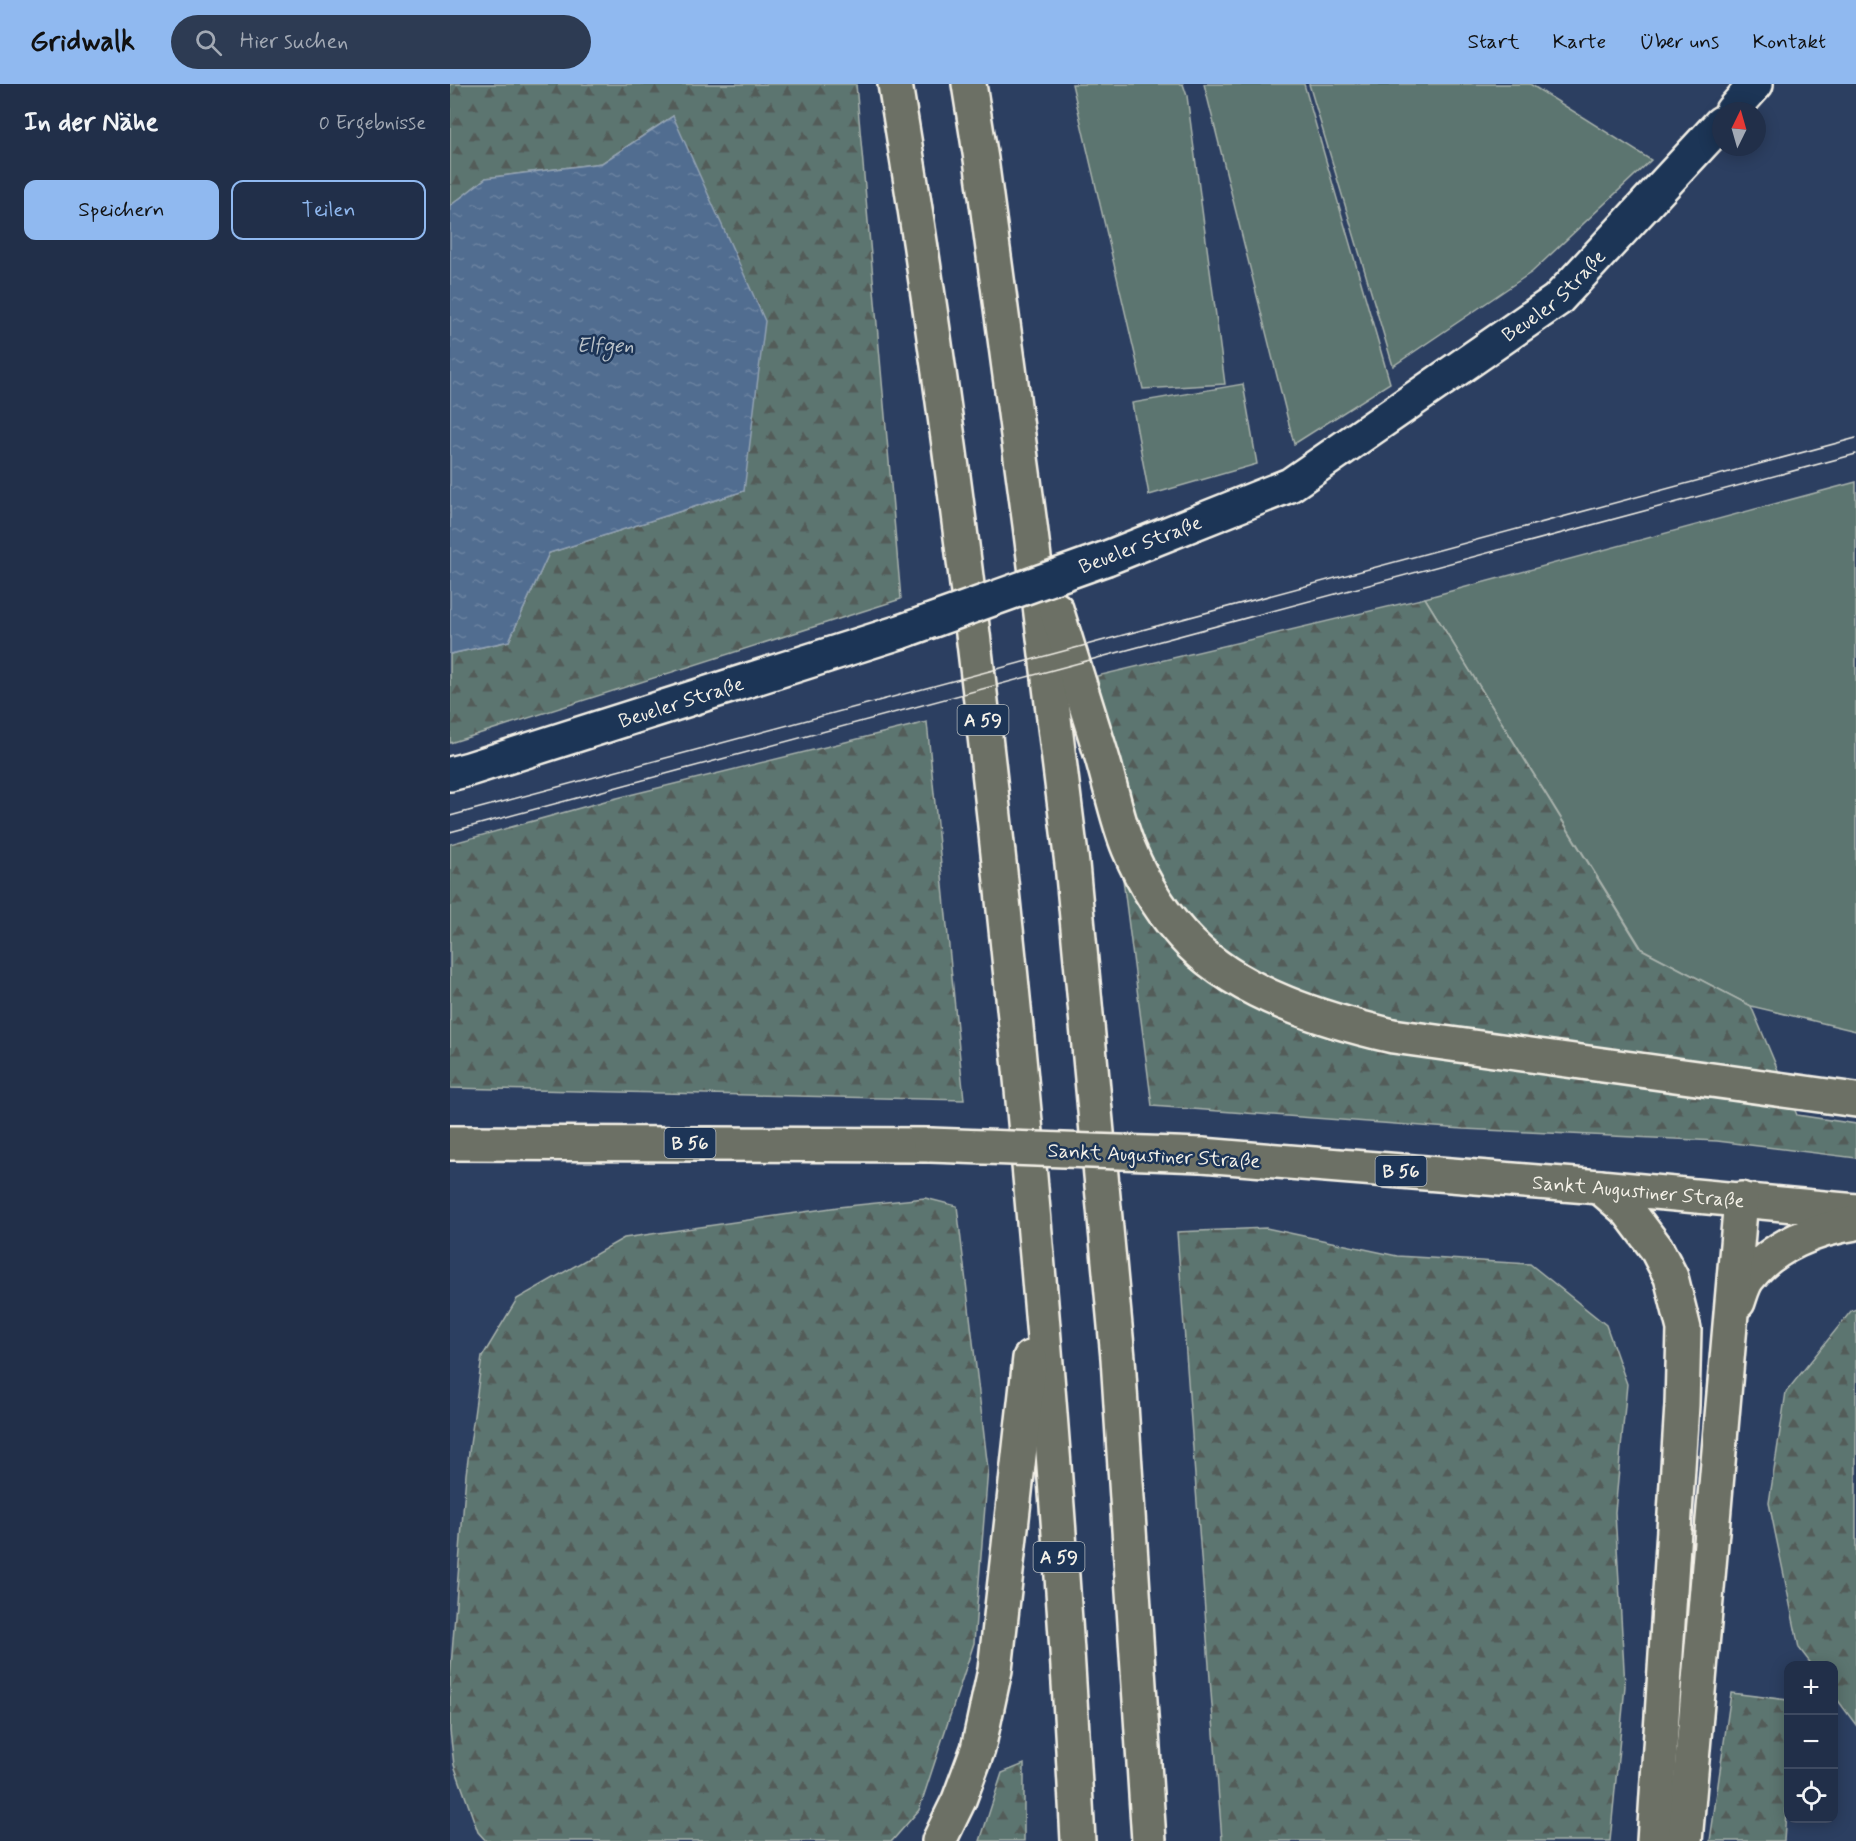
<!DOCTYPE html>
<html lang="de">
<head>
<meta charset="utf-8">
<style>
	:root { --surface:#212f49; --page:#2d3b53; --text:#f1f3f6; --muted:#a2a9b4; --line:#3e4a61; --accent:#90b9f0 }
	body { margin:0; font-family:Mynerve,sans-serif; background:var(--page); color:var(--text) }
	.controls { position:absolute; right:18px; bottom:18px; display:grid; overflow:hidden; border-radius:12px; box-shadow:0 3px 15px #0003 }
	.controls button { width:54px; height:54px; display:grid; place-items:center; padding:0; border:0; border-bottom:2px solid var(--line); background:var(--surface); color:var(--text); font:30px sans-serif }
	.compass { position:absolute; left:1262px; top:18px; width:54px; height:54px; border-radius:50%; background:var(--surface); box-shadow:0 3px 15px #0003; rotate:5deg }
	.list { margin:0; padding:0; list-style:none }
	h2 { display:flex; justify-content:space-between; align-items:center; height:78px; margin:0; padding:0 24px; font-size:26px }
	h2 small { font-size:20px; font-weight:400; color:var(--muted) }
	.actions { display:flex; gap:12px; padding:18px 24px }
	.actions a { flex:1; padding:14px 0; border:2px solid var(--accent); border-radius:12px; text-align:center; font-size:21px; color:var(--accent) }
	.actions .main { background:var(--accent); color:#111 }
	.icon { flex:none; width:33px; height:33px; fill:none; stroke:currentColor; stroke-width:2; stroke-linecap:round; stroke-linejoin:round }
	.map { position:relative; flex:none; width:1406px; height:1757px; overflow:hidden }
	header { display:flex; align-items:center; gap:36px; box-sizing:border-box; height:84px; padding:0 30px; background:var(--accent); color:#111 }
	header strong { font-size:28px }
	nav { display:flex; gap:33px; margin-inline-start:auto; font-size:21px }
	.search { width:420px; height:54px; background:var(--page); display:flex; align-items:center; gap:15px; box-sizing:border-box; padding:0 21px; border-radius:33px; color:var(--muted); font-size:22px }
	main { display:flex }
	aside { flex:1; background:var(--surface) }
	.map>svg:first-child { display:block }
	.green { fill:#5c7470; stroke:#a8b2ac; stroke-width:1.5 }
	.forest { fill:url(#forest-firs); stroke:#a8b2ac; stroke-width:1.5 }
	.water { fill:url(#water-ripples); stroke:#92a2b3; stroke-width:1.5 }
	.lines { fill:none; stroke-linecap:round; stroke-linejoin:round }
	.minor-casing { stroke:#f4f1e8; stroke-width:38 }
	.major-casing { stroke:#f4f1e8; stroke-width:38 }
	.highway-casing { stroke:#f4f1e8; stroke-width:38 }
	.minor { stroke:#1d3557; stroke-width:33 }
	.major { stroke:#6c7065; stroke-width:33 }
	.highway { stroke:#6c7065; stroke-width:33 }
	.tram { stroke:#f4f1e8; stroke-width:1.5 }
	.minor-bridge-casing { stroke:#f4f1e8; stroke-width:38; stroke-linecap:butt }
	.major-bridge-casing { stroke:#f4f1e8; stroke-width:38; stroke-linecap:butt }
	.minor-bridge { stroke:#1d3557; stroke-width:33 }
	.major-bridge { stroke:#6c7065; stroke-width:33 }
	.labels { text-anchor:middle; stroke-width:5; stroke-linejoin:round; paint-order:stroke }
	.shield { fill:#1d3557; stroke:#b4b9bc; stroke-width:1.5 }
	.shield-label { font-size:18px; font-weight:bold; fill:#f4f1e8 }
	.street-label { font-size:20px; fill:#f4f1e8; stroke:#1d3557 }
	.water-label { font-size:21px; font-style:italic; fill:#bbc3c9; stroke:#1d3557 }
</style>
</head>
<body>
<header>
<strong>Gridwalk</strong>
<div class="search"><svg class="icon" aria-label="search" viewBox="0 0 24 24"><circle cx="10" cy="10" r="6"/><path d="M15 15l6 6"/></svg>Hier suchen</div>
<nav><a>Start</a><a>Karte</a><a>Über uns</a><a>Kontakt</a></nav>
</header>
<main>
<aside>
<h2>In der Nähe<small>0 Ergebnisse</small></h2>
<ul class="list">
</ul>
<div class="actions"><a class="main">Speichern</a><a>Teilen</a></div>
</aside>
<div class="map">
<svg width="1406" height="1757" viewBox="0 0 1406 1757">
	<defs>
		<pattern id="forest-firs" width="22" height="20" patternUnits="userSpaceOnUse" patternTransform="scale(1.5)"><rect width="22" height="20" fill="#5c7470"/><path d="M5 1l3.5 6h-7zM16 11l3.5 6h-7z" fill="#525c59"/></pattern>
		<pattern id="water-ripples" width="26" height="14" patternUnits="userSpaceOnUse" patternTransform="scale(1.5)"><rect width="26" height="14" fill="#516d90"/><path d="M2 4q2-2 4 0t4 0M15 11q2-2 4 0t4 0" fill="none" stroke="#6b82a0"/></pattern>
	</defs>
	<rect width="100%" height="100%" fill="#2c3f61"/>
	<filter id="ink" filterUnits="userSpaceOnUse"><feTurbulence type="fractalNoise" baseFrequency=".0167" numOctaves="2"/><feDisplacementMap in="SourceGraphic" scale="12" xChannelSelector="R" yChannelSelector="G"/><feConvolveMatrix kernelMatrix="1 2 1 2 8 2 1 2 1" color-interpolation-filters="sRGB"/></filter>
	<g filter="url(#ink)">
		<!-- green -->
		<g class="green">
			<path d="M 622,0 L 733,0 L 737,12 L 775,300 L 693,305 Z"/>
			<path d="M 754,0 L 854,0 L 940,299 L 844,360 Z"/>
			<path d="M 859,0 L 1080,0 L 1201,76 L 1082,188 L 943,282 Z"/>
			<path d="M 793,300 L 807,380 L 699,411 L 682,319 Z"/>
			<path d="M 1406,398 L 1406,947 L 1301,922 L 1192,865 L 975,514 Z"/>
		</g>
		<!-- forest -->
		<g class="forest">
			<path d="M 0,0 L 406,0 L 451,515 L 0,659 L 0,570 L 59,557 L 99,469 L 294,407 L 223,32 L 152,79 L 36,94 L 0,122 Z"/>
			<path d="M 975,514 L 1191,865 L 1301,922 L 1347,1031 L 1406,1040 L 1406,1074 L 1267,1057 L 1013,1045 L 702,1022 L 647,592 Z"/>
			<path d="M 477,638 L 514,1016 L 0,1004 L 0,760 L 155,717 Z"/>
			<path d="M 475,1114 L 507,1122 L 538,1385 L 524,1559 L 469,1726 L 442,1757 L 36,1757 L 28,1748 L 4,1681 L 0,1647 L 0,1595 L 16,1390 L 32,1273 L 67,1215 L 174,1154 L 388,1123 Z"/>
			<path d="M 816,1144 L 947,1172 L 1080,1180 L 1156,1241 L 1177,1300 L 1165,1428 L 1175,1602 L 1160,1757 L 772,1757 L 727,1148 Z"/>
			<path d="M 1406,1225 L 1406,1641 L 1384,1611 L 1384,1582 L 1362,1581 L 1349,1564 L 1319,1419 L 1336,1308 L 1401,1227 Z"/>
			<path d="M 1281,1609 L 1338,1616 L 1338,1700 L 1334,1757 L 1260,1757 Z"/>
			<path d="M 574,1680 L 574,1757 L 530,1757 L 552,1689 Z"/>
		</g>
		<!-- water -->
		<path class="water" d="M 223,32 L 315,237 L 294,407 L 99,469 L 59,557 L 0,570 L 0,122 L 36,94 L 152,79 Z"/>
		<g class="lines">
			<!-- minor casing -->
			<g class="minor-casing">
				<g id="minor">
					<path d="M 1282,27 L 1306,0"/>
					<path id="s1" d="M 657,474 L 840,401 L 1107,216 L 1271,39"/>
					<path id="s2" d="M 0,690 L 19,685 L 450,548"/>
				</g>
			</g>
			<!-- major casing -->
			<g class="major-casing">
				<g id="major">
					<path d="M 0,1059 L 480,1061"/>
					<path id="s3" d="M 752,1071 L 1150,1103 L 1406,1127"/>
				</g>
			</g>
			<!-- highway casing -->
			<g class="highway-casing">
				<g id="highway">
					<path d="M 445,0 C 500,330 539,662 571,995 C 595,1249 615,1503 628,1757"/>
					<path d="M 519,0 L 531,75 L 580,441 L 622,780 L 668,1274 L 699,1757"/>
					<path d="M 606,525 C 621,574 637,624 652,673 C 661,703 667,736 679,765 C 693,799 715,834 741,860 C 792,911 874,936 943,952 L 1406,1016"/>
					<path d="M 1150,1103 L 1179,1128 L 1206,1164 L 1221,1193 L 1234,1245 L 1232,1321 L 1204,1757"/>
					<path d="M 1288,1218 C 1291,1210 1293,1200 1299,1193 C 1324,1161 1367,1145 1406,1139"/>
					<path d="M 489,1757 L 509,1716 L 528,1665 L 545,1586 L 580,1274"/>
					<path d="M 1235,1757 L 1291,1115"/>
				</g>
			</g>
			<!-- minor -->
			<use href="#minor" class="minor"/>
			<!-- major -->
			<use href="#major" class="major"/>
			<!-- highway -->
			<use href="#highway" class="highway"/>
			<!-- tram -->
			<g class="tram">
				<path d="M 0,732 L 1406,354"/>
				<path d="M 0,748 L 1406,370"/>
			</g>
			<!-- minor-bridge casing -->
			<g class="minor-bridge-casing">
				<path id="minor-bridge" d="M 450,548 L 657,474"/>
			</g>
			<!-- major-bridge casing -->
			<g class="major-bridge-casing">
				<path id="major-bridge" d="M 480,1061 L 752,1071"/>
			</g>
			<!-- minor-bridge -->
			<use href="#minor-bridge" class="minor-bridge"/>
			<!-- major-bridge -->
			<use href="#major-bridge" class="major-bridge"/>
		</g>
	</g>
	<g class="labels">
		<!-- shield labels -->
		<g class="shield">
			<rect x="507.5" y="621" width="51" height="30" rx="4.5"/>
			<rect x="214.5" y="1044" width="51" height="30" rx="4.5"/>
			<rect x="925.5" y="1072" width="51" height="30" rx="4.5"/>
			<rect x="583.5" y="1458" width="51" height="30" rx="4.5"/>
		</g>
		<g class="shield-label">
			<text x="533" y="642">A 59</text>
			<text x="240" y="1065">B 56</text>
			<text x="951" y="1093">B 56</text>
			<text x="609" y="1479">A 59</text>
		</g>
		<!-- street labels -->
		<g class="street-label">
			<text dy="7" stroke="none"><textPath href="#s1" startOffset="522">Beueler Straße</textPath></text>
			<text transform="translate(690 460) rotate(-21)" y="7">Beueler Straße</text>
			<text dy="7" stroke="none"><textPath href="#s2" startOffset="242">Beueler Straße</textPath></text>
			<text transform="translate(704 1071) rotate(3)" y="7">Sankt Augustiner Straße</text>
			<text dy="7" stroke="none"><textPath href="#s3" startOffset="438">Sankt Augustiner Straße</textPath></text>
		</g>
		<!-- water labels -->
		<g class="water-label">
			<text x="155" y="268">Elfgen</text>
		</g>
	</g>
</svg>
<div class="controls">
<button>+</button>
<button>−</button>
<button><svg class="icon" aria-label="locate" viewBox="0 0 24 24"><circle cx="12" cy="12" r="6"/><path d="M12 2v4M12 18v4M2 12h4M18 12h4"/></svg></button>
</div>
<svg class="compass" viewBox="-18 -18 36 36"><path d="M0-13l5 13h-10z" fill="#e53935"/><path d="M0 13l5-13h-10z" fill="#a2a9b4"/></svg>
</div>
</main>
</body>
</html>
